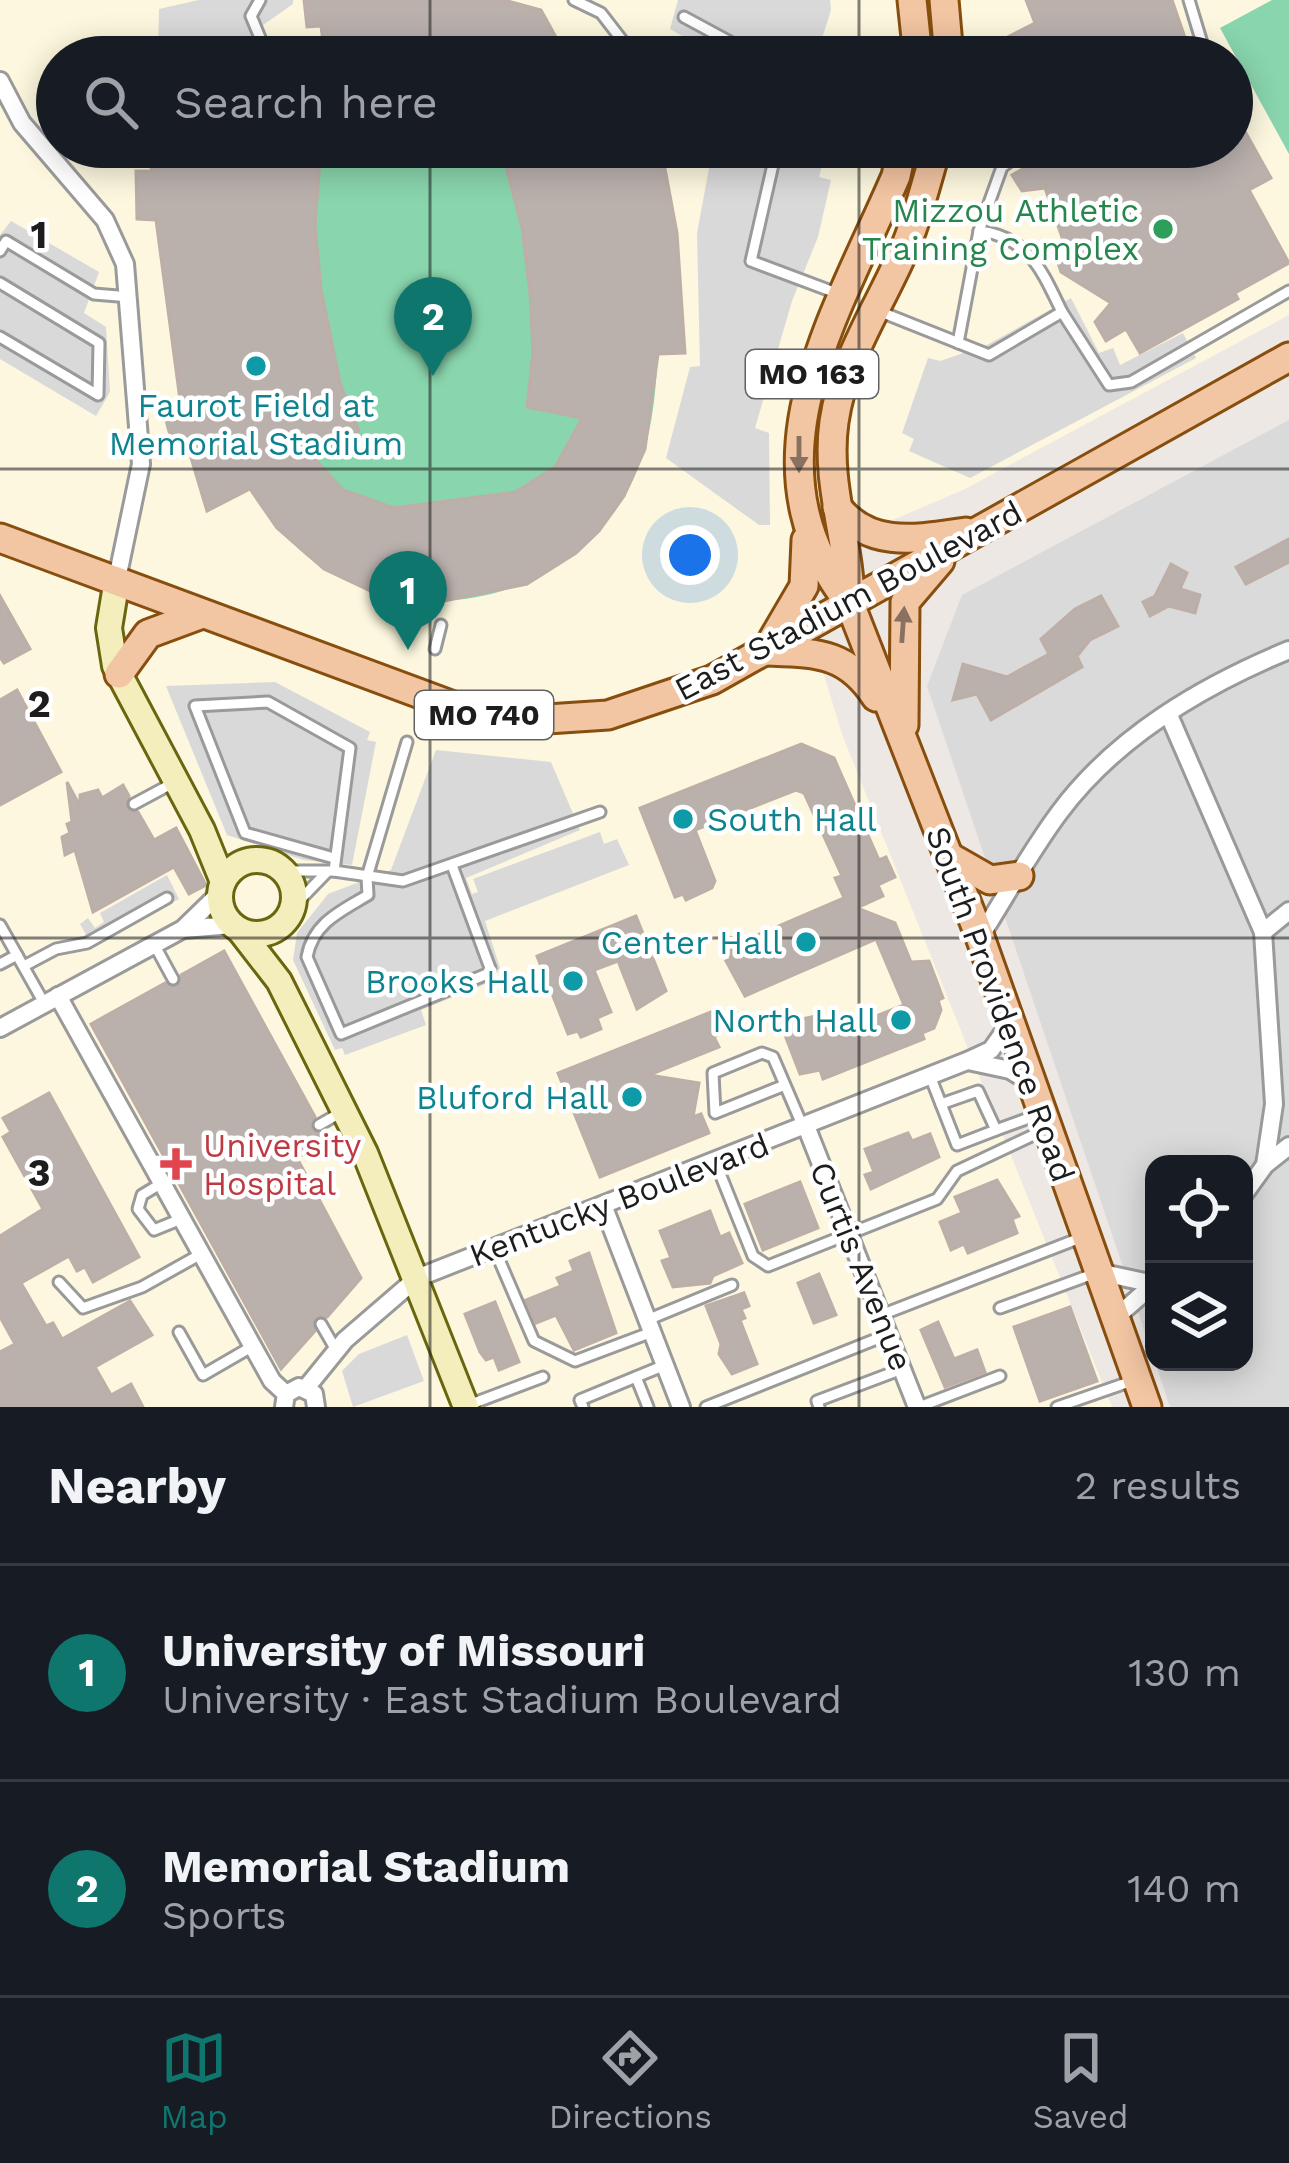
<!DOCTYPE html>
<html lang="en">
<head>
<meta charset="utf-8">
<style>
	:root { --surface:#171b24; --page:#20242c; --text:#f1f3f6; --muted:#9ea1a6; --line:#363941; --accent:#0f766e }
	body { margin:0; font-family:"Work Sans",sans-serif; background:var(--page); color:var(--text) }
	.controls { position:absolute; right:36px; bottom:36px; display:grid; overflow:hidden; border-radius:24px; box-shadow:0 6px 30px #0003 }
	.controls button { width:108px; height:108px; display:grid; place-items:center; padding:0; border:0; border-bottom:3px solid var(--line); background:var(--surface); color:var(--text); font:60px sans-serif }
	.you { position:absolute; left:690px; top:555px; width:42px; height:42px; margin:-30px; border:9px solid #fff; border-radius:50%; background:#1a73e8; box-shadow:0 0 0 18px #1a73e833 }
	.badge { display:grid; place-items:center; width:78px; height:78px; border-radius:50%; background:var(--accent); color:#fff; font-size:39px; font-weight:700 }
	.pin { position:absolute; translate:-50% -99px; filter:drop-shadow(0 3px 6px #0008) }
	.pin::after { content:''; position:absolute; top:63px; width:42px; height:36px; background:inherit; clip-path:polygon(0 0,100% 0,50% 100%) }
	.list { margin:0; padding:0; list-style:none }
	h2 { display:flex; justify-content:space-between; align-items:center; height:156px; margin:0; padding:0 48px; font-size:51px }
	h2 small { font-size:39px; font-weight:400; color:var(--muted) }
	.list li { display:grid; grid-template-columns:78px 1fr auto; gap:36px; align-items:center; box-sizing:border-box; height:216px; padding:0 48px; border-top:3px solid var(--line) }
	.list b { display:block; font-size:45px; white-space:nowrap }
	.list p { margin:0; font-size:39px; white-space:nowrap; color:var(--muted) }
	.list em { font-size:39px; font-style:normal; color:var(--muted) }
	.icon { flex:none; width:66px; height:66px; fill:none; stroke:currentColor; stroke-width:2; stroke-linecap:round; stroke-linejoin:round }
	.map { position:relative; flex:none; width:1289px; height:1407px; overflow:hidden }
	.search { position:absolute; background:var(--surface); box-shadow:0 6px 30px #0003; left:36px; right:36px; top:36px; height:132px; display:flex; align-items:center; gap:30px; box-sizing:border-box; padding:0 42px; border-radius:66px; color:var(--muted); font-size:45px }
	.sheet { height:588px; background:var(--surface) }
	nav { display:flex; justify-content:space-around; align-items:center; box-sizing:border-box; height:168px; border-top:3px solid var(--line); background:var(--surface); font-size:33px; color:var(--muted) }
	nav a { display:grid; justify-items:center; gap:6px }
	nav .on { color:var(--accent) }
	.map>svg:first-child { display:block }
	.residential { fill:#dbdada }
	.education { fill:#fcf7de; fill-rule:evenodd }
	.pitch { fill:#89d5ad }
	.parking { fill:#d9d9d9 }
	.building { fill:#bab1ad; stroke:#bdaea7; stroke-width:3 }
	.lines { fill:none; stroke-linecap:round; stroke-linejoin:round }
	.lane-casing { stroke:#9a9a9a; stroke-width:15 }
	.street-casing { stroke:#9a9a9a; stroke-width:22 }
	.secondary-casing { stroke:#69660f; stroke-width:30 }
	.primary-casing { stroke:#874e0e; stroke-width:33 }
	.lane { stroke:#fff; stroke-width:9 }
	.street { stroke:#fff; stroke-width:16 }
	.secondary { stroke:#f3eebc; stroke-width:24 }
	.primary { stroke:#f2c5a3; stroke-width:27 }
	.oneway { fill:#887160 }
	.grid { fill:none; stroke:#1d1d1d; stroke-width:3; stroke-opacity:0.55 }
	.leisure-dot { fill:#2e9e5b; stroke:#fff; stroke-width:4.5 }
	.culture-dot { fill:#0f9aa8; stroke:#fff; stroke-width:4.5 }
	.health-dot { fill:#e0444e; stroke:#fff; stroke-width:4.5 }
	.labels { text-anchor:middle; stroke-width:9; stroke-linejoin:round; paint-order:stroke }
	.shield { fill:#fff; stroke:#616161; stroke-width:3 }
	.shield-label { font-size:30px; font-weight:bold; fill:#1d1d1d }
	.leisure-label { font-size:33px; fill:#27864d; stroke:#fff; text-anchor:end }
	.culture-label { font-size:33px; fill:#0d838f; stroke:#fff; text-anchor:end }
	.street-label { font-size:33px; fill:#1d1d1d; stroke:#fff }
	.health-label { font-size:33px; fill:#be3a42; stroke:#fff; text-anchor:start }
	.grid-label { font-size:39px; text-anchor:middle; font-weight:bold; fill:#1d1d1d; stroke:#fff; stroke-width:9; stroke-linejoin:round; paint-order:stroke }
</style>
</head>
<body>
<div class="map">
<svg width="1289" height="1407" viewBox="0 0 1289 1407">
	<rect width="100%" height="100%" fill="#ede8e4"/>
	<!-- residential -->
	<path class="residential" d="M 1289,420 L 1289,1407 L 1170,1407 L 1155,1362 L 1244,1362 L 1244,1164 L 1154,1164 L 1154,1359 L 927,686 L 962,595 Z"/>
	<!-- education -->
	<path class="education" d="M 0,0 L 1289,0 L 1289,315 L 963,490 L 790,564 L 843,737 L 1112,1407 L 0,1407 ZM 57,57 L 1232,57 L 1232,147 L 57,147 Z"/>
	<!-- pitch -->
	<g class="pitch">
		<path d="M 1272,0 L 1289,0 L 1289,154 L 1220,28 Z"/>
		<path d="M 196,147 L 661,147 L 677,233 L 685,353 L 658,355 C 655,398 652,440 633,480 C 580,595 427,636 322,567 C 290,546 269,518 248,487 Z"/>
	</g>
	<!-- parking -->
	<g class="parking">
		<path d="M 199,0 L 293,0 L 293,4 L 263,25 L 253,57 L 158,57 L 159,9 Z"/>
		<path d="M 678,0 L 830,0 L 831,10 L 816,57 L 720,57 L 670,29 Z"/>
		<path d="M 713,147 L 827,147 L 819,177 L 831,180 L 818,237 L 792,301 L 755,428 L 769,433 L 770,525 L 759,525 L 666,458 L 690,367 L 700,366 L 697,233 Z"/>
		<path d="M 11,221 L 99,272 L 84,313 L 106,327 L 110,392 L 96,416 L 0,359 L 0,235 Z"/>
		<path d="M 1071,298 L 1099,353 L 1113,348 L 1120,365 L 1183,333 L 1196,358 L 970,478 L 909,451 L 914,439 L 902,433 L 928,358 L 940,361 L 987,345 Z"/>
		<path d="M 275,682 L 370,732 L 367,740 L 376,742 L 352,865 L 304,860 L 227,835 L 166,686 Z"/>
		<path d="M 436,750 L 551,762 L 580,830 L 466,878 L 472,894 L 478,892 L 473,879 L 600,832 L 604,844 L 617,839 L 629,865 L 485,921 L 500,968 L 493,981 L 421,1010 L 426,1025 L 345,1055 L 342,1048 L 335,1050 L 293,960 L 297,933 L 328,894 L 391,870 Z"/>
		<path d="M 167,875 L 179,899 L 93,947 L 80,924 L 88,918 L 95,928 L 104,922 L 100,913 Z"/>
		<path d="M 407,1335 L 424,1381 L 353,1407 L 342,1371 L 359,1354 Z"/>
	</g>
	<!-- building -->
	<g class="building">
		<path d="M 304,0 L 504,0 L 541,10 L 567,57 L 325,57 L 321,26 L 307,27 Z"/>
		<path d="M 1026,0 L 1172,0 L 1190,52 L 1175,57 L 1027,57 L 1004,39 L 1035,23 Z"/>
		<path d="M 1232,108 L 1271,178 L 1249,190 L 1289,263 L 1235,293 L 1238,299 L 1140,353 L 1126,329 L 1106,341 L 1095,322 L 1111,303 L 1061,272 L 1056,257 L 1067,252 L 1045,188 L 1022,191 L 1012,175 L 1061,147 L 1232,147 Z"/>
		<path d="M 153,147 L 321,147 L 315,226 L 321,289 L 340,383 L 359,431 L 311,455 L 343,490 L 394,508 L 516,492 L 556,466 L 582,418 L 527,407 L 533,353 L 530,293 L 522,228 L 501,147 L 661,147 L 677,233 L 685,353 L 658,354 L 645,449 L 624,496 L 599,531 L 576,553 L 527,584 L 439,602 L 377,594 L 324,569 L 277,528 L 250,489 L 207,511 L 189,451 L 175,454 L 163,409 L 180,400 L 156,220 L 137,219 L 136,171 L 151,171 Z"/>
		<path d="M 1289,539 L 1289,562 L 1246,584 L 1236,567 Z"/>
		<path d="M 1171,564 L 1187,573 L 1180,589 L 1200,595 L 1195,613 L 1169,606 L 1150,616 L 1143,602 L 1155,596 Z"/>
		<path d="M 0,596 L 30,649 L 4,663 L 0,657 Z"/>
		<path d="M 1101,596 L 1118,626 L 1090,640 L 1077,656 L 1082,667 L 991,720 L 977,694 L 953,700 L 963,664 L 1007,677 L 1049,654 L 1041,639 L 1075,609 Z"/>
		<path d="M 17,690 L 61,772 L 0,805 L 0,700 Z"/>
		<path d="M 801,744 L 834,758 L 879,860 L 886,857 L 895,877 L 878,885 L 883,896 L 857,908 L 895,923 L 911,962 L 929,961 L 943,998 L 938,1000 L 941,1010 L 934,1028 L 922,1033 L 924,1039 L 823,1079 L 820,1070 L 800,1074 L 783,1030 L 791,1027 L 789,1022 L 820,1015 L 828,1035 L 904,1005 L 876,939 L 745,996 L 726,961 L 731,959 L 727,948 L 844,898 L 835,878 L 842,876 L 804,793 L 796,790 L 695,830 L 715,881 L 712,888 L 686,900 L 683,894 L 675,897 L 640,808 Z"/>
		<path d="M 67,782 L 80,806 L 80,795 L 98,790 L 102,798 L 123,785 L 129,796 L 127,809 L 138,812 L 154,840 L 176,828 L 206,885 L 189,894 L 174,867 L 93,912 L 75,850 L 65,855 L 62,837 L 70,833 L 67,824 L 72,822 Z"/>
		<path d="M 636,916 L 666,991 L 637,1009 L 618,961 L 594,970 L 611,1012 L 597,1018 L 601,1029 L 581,1037 L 578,1031 L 568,1034 L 537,956 Z"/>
		<path d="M 224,951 L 315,1117 L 311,1128 L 328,1141 L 297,1158 L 361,1278 L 327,1317 L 314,1319 L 315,1331 L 281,1369 L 91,1024 L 165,983 L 178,986 L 181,975 Z"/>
		<path d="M 711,1012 L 720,1034 L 714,1037 L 719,1047 L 649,1075 L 699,1083 L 693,1117 L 701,1114 L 709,1133 L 600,1177 L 558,1073 Z"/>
		<path d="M 49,1093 L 139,1257 L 93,1282 L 85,1267 L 77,1271 L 69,1256 L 21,1283 L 46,1326 L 53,1323 L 62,1339 L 130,1301 L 152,1335 L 95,1367 L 111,1395 L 131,1384 L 143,1407 L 0,1407 L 0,1352 L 15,1344 L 0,1317 L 0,1236 L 43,1209 L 3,1137 L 11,1132 L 3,1118 Z"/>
		<path d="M 908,1133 L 912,1141 L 930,1134 L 939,1157 L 871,1189 L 865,1175 L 874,1172 L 865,1149 Z"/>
		<path d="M 997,1180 L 1019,1216 L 1012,1219 L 1017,1233 L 968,1253 L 964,1244 L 951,1250 L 940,1222 L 962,1213 L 955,1197 Z"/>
		<path d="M 800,1182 L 818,1228 L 763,1250 L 745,1204 Z"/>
		<path d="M 710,1211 L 720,1237 L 729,1233 L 742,1263 L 713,1276 L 710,1283 L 673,1287 L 662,1261 L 671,1258 L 660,1231 Z"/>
		<path d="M 589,1253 L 616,1333 L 574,1350 L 556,1315 L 536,1323 L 526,1300 L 561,1286 L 557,1278 L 574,1271 L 570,1261 Z"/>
		<path d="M 819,1274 L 836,1315 L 814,1323 L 798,1283 Z"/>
		<path d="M 744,1293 L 749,1306 L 741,1309 L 745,1318 L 740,1320 L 757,1364 L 732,1374 L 719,1354 L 721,1344 L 706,1306 Z"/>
		<path d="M 495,1302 L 519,1362 L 499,1370 L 494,1357 L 486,1360 L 480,1352 L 465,1314 Z"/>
		<path d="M 1070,1307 L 1097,1381 L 1040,1401 L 1014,1327 Z"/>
		<path d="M 938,1322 L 954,1359 L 977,1350 L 985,1372 L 945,1387 L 921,1330 Z"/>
	</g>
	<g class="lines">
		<!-- lane casing -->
		<g class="lane-casing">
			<g id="lane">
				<path d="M 260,0 L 251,16 L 268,57"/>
				<path d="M 574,0 L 601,13 L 635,57"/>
				<path d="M 1189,0 L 1202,43 L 1199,53"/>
				<path d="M 684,17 L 758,57"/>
				<path d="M 777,147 L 751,261 L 839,294"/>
				<path d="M 0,251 L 6,241 L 94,294 L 130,297"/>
				<path d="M 0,283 L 99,343 L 98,395 L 0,337"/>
				<path d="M 881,312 L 989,355 L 1062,312 C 1042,271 1029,237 979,231 L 1002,167 L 1030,147"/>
				<path d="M 1062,312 L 1109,385 L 1131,382 L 1289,291"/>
				<path d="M 958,343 L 979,231"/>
				<path d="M 435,649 L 441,625"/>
				<path d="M 407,742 L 367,877 L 368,895 C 341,911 313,923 307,957 L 341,1034 L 487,974 L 490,968 L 453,868"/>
				<path d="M 134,804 L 175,782"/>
				<path d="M 334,858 L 245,833 L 195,706 L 268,702 L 350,748 L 334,871"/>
				<path d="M 284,871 L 334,871 L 403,881 L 600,812"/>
				<path d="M 293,907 L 327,872"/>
				<path d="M 0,925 L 44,1003"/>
				<path d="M 154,944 L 173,979"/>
				<path d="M 0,964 L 17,955"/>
				<path d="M 24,966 L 56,949 L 87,943 L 167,898"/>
				<path d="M 930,1076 L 941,1104 L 978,1091 L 996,1130 L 1037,1115"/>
				<path d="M 785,1085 L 715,1113 L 713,1073 L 762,1053 L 773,1057 L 803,1127"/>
				<path d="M 941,1104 L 957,1145 L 996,1130"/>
				<path d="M 319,1125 L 340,1113"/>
				<path d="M 715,1161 L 753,1256 L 768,1266 L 937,1199 L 957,1171 L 1044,1130"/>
				<path d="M 162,1183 L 142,1195 L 138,1209 L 154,1230 L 181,1219"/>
				<path d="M 494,1248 L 534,1341 L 575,1361 L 652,1332"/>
				<path d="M 59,1282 L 83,1308 L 142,1287 L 201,1254"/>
				<path d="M 1000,1308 L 1093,1274"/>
				<path d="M 881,1315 L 1080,1238"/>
				<path d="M 647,1320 L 732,1285"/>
				<path d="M 321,1324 L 336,1350"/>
				<path d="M 179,1332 L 203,1375 L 253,1346"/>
				<path d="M 636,1377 L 648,1407"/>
				<path d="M 466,1406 L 543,1377"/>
				<path d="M 583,1407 L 580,1400 L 665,1365"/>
				<path d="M 706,1407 L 889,1334"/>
				<path d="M 819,1407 L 817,1401 L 902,1369"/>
				<path d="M 919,1407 L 1000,1376"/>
				<path d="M 1057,1407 L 1132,1381"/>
			</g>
		</g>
		<!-- street casing -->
		<g class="street-casing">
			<g id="street">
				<path d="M 0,81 L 22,123 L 105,220 L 125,264 L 141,464 L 117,579"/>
				<path d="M 1168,713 L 1263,932 L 1274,1104 L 1265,1165"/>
				<path d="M 184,929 L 232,925"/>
				<path d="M 1263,932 L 1289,911"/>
				<path d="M 980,937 C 1006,896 1030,852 1059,813 C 1116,736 1202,686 1289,650"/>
				<path d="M 58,996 L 272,1381 L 286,1394"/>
				<path d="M 0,1028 L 183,929 L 220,893"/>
				<path d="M 968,1061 L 1010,1070 L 1031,1083"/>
				<path d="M 806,1126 L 917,1407"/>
				<path d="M 1244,1194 L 1265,1165 L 1289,1146"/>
				<path d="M 603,1205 L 681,1407"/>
				<path d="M 1098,1272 L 1154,1284"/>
				<path d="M 1115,1318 L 1154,1284"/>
				<path d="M 306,1388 L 345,1340 L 417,1278 L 967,1061 L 991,1050 L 1010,1023"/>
				<path d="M 284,1407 L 286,1394 L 299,1387 L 314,1394 L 316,1407"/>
			</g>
		</g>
		<!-- secondary casing -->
		<g class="secondary-casing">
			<g id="secondary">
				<path d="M 117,579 L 109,628 L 115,666 L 202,830 L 223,882"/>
				<circle cx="257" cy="897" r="37"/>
				<path d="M 241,932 L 279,981 L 365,1153 L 466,1407"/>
			</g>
		</g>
		<!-- primary casing -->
		<g class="primary-casing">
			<g id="primary">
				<path d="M 912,0 L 918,57"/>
				<path d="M 944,0 L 949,57"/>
				<path d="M 902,147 L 896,176 C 836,316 739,463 850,604 L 980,937 L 1147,1407"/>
				<path d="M 837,507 C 870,549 917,539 966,532"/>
				<path d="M 0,538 L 472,713 L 532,720 L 608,715 L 712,680 L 1289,357"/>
				<path d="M 806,540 L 804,586 L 766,651 C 817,653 847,652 876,697"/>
				<path d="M 850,604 C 850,542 825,485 834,422 C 843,359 878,309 903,252 C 918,219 926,182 937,147"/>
				<path d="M 119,674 L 148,634 L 202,614"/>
				<path d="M 904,725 L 905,602 L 940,561"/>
				<path d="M 948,856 L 990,880 L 1019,876"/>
			</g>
		</g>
		<!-- lane -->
		<use href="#lane" class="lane"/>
		<!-- street -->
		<use href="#street" class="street"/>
		<!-- secondary -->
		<use href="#secondary" class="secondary"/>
		<!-- primary -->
		<use href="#primary" class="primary"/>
	</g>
	<!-- one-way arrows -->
	<defs><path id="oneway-solid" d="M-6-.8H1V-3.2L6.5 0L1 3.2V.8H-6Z" transform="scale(3)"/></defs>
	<g class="oneway">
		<use href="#oneway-solid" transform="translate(799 454) rotate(90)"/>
		<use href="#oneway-solid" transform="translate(903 625) rotate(-86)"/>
	</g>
	<!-- grid -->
	<path class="grid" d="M 430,0 L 430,57M 859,0 L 859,57M 430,147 L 430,1407M 859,147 L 859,1407M 0,469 L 1289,469M 0,938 L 1289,938"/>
	<!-- markers -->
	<circle class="leisure-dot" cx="1163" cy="229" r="12"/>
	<g class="culture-dot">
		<circle cx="256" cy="366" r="12"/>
		<circle cx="683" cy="819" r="12"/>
		<circle cx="806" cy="942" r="12"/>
		<circle cx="573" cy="981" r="12"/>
		<circle cx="901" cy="1020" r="12"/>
		<circle cx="632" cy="1097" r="12"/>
	</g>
	<path class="health-dot" d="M170 1146h12v12h12v12h-12v12h-12v-12h-12v-12h12z"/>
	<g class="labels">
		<!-- shield labels -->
		<g class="shield">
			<rect x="746" y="350" width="132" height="48" rx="9"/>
			<rect x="415" y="691" width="138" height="48" rx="9"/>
		</g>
		<g class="shield-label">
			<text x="812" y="384">MO 163</text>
			<text x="484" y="725">MO 740</text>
		</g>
		<!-- leisure labels -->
		<g class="leisure-label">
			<text x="1139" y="222">Mizzou Athletic<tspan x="1139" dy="38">Training Complex</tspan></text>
		</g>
		<!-- culture labels -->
		<g class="culture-label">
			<text x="256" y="417" text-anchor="middle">Faurot Field at<tspan x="256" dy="38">Memorial Stadium</tspan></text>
			<text x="707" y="831" text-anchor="start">South Hall</text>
			<text x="782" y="954">Center Hall</text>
			<text x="549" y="993">Brooks Hall</text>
			<text x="877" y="1032">North Hall</text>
			<text x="608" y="1109">Bluford Hall</text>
		</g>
		<!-- street labels -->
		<g class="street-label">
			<text transform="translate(848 600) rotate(-28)" y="12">East Stadium Boulevard</text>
			<text transform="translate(1001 1004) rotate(70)" y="12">South Providence Road</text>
			<text transform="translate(619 1199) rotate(-21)" y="12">Kentucky Boulevard</text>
			<text transform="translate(862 1266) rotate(68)" y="12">Curtis Avenue</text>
		</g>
		<!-- health labels -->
		<g class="health-label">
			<text x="203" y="1157">University<tspan x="203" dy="38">Hospital</tspan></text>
		</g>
	</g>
	<g class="grid-label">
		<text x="39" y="248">1</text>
		<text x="39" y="717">2</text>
		<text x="39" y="1186">3</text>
	</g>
</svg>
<div class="controls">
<button><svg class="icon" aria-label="locate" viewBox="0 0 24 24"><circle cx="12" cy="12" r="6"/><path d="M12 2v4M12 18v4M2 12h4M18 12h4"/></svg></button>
<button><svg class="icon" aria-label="layers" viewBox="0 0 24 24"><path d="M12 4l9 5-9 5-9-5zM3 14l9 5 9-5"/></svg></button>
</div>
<div class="you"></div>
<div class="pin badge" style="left:408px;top:650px">1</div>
<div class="pin badge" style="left:433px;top:376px">2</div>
<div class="search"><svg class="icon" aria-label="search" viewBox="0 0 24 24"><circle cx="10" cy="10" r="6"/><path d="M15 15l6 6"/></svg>Search here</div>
</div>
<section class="sheet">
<h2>Nearby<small>2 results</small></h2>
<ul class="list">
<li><span class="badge">1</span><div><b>University of Missouri</b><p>University · East Stadium Boulevard</p></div><em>130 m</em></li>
<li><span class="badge">2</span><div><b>Memorial Stadium</b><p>Sports</p></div><em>140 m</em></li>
</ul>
</section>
<nav>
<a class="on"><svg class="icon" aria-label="map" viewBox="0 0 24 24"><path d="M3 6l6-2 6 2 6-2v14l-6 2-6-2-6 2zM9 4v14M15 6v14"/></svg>Map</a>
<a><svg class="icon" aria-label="directions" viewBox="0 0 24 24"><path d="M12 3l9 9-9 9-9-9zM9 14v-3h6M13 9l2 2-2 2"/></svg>Directions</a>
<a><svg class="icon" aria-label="saved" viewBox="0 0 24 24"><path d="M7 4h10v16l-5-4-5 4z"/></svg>Saved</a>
</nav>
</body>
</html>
